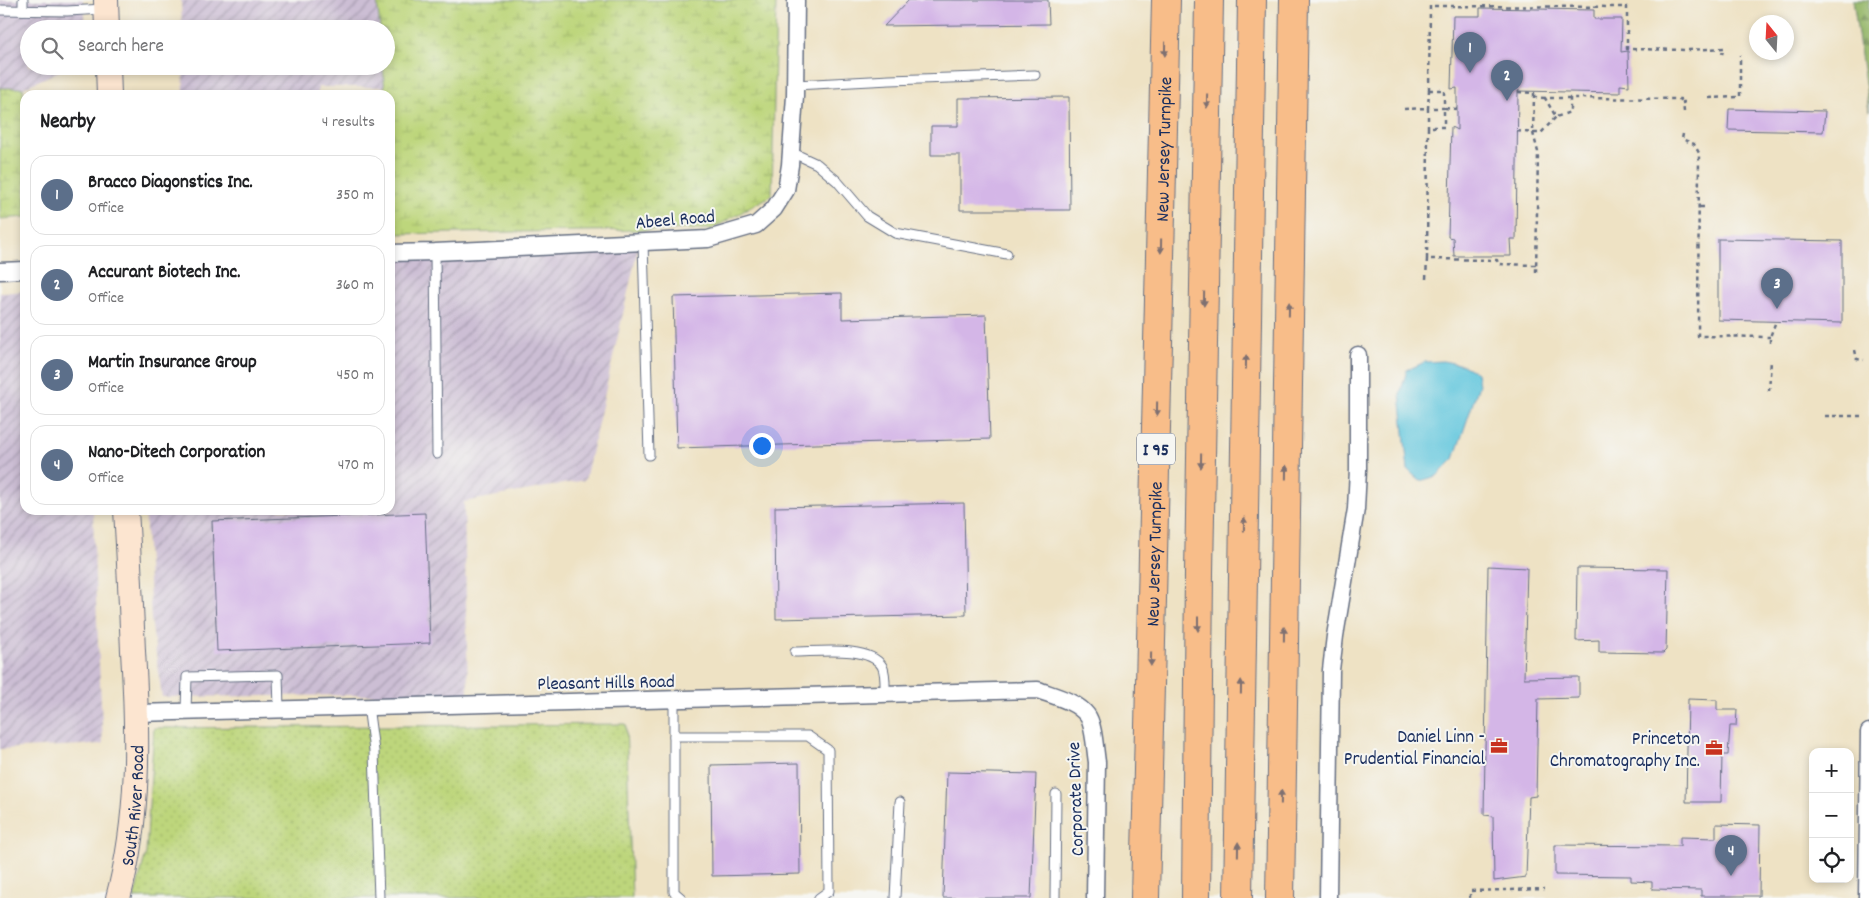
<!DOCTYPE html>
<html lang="en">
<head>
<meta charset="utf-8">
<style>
	:root { --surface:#fff; --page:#f6f6f6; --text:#202124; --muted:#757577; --line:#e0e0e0; --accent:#d93025 }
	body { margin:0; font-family:Dekko,sans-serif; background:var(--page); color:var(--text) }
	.controls { position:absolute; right:15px; bottom:15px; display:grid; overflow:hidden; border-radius:10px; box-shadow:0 2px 8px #0003 }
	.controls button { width:45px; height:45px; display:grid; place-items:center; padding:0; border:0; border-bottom:1px solid var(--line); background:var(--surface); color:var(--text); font:25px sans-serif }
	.compass { position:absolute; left:1749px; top:15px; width:45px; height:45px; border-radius:50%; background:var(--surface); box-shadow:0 2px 8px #0003; rotate:342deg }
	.you { position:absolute; left:761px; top:445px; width:18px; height:18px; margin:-12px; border:4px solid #fff; border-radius:50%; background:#1a73e8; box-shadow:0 0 0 8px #1a73e833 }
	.badge { display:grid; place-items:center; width:32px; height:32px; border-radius:50%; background:var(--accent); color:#fff; font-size:16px; font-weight:700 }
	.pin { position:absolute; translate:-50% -41px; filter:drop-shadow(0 1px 2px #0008) }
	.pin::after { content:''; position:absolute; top:26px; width:18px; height:15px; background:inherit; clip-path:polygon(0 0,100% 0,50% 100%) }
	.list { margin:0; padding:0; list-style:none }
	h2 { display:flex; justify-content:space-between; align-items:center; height:65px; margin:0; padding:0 20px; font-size:21px }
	h2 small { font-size:16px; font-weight:400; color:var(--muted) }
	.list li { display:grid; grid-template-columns:32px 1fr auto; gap:15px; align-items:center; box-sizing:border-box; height:80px; margin:0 10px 10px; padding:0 10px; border:1px solid var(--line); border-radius:15px }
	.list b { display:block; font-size:19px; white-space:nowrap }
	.list p { margin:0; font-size:16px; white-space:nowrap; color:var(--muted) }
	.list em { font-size:16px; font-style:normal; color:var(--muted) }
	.icon { flex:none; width:28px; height:28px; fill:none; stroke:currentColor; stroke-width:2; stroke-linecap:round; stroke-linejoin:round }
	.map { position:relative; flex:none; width:1869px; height:898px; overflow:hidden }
	.search { position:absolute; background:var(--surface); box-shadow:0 2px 8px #0003; left:20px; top:20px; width:375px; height:55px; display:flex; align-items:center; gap:12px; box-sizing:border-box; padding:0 18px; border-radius:28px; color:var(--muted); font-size:19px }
	.panel { position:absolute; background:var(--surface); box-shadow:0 2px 8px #0003; left:20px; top:90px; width:375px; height:425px; border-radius:15px }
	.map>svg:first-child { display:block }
	.industrial { fill:url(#industrial-furrows) }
	.grass { fill:url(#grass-dots); stroke:#6c826c }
	.forest { fill:url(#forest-firs); stroke:#587364 }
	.wetland { fill:url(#wetland-marsh); stroke:#6c826c }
	.water { fill:#60c6dd; stroke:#3e7a9e }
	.building { fill:#d4b6e7 }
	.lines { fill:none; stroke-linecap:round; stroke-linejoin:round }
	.lane-casing { stroke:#656e82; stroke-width:11 }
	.street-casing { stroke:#656e82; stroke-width:19 }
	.secondary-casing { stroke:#656e82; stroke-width:26 }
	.highway-casing { stroke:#656e82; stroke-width:30 }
	.path { stroke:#656e82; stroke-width:2.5; stroke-dasharray:4 4; stroke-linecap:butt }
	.lane { stroke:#fff; stroke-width:9 }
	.street { stroke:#fff; stroke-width:16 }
	.secondary { stroke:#fce5d0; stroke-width:24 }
	.highway { stroke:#f8bd89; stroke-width:28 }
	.oneway { fill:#7e6f71 }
	.labels { text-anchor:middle; stroke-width:4; stroke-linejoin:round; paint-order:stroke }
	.shield { fill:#f6f6f2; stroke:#5d6b8a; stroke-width:1 }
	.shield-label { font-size:18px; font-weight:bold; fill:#1b2f5e }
	.street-label { font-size:19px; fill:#1b2f5e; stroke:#f6f6f2 }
	.poi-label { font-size:19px; fill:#1b2f5e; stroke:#f6f6f2; text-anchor:end }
</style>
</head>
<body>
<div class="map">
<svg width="1869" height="898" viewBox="0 0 1869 898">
	<defs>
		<pattern id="industrial-furrows" width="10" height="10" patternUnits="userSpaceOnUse" patternTransform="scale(1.25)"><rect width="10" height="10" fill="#ccbed4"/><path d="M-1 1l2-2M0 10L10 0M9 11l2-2" fill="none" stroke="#a59baf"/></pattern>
		<pattern id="grass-dots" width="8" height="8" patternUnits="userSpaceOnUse" patternTransform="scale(1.25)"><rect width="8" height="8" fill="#bdd67b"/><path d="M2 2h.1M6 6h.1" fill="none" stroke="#a2b86d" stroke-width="1.8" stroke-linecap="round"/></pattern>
		<pattern id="forest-firs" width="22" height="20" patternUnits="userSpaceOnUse" patternTransform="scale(1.25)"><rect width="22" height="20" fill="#96b76b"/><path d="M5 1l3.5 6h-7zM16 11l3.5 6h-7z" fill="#7a955b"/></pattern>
		<pattern id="wetland-marsh" width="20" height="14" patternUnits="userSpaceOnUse" patternTransform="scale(1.25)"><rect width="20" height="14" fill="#bdd67b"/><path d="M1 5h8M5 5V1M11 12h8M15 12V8" fill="none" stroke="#a2b86d"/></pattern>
	</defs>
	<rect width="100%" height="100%" fill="#f6f6f2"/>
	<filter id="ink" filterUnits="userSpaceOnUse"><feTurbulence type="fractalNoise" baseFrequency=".02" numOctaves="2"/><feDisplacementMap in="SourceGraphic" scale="10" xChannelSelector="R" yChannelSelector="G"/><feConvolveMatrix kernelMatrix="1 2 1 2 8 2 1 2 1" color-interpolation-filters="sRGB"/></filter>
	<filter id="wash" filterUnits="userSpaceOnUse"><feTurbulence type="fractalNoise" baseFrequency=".0096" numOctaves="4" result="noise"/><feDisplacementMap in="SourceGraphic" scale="20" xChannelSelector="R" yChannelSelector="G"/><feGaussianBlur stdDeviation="1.12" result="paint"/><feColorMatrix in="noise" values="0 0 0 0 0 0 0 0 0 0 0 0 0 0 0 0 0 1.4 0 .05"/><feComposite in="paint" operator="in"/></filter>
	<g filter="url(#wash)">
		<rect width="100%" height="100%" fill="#eee2c4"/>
		<!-- industrial -->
		<g class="industrial">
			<path d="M 0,0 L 83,0 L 85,29 L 29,29 L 29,66 L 70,66 L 23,88 L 0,88 Z"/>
			<path d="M 181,0 L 393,0 L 397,87 L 318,87 L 318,95 L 184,95 L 183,66 L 386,66 L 386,29 L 182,29 Z"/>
			<path d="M 390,229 L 406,253 L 638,248 L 585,480 L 464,502 L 468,694 L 162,697 L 151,619 L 145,510 L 390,510 Z"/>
			<path d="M 25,291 L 25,510 L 93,510 L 95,578 L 103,744 L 0,749 L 0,293 Z"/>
		</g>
		<!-- grass -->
		<path class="grass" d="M 626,724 L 632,898 L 134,898 L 146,853 L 154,728 Z"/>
		<!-- forest -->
		<path class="forest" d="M 1853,0 L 1869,0 L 1869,111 Z"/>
		<!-- wetland -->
		<g class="wetland">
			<path d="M 377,0 L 776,0 L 772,195 L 712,229 L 390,234 L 390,192 L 393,192 L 390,157 L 390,95 L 385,95 L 383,66 L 386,66 L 386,29 L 380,29 Z"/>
			<path d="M 0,88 L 23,88 L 25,122 L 25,217 L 0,219 Z"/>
		</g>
		<!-- water -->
		<path class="water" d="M 1443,361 L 1463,365 L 1477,373 L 1479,385 L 1454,459 L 1437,476 L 1420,481 L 1408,470 L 1400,394 L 1407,370 L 1425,362 Z"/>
		<g id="blocks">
			<!-- building -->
			<g class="building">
				<path d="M 909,0 L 1048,0 L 1049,24 L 884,26 Z"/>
				<path d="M 1480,8 L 1594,10 L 1594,19 L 1622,19 L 1621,52 L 1628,51 L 1629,86 L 1620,85 L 1620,93 L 1518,91 L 1516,239 L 1510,239 L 1511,256 L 1454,256 L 1453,238 L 1448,237 L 1451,127 L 1457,130 L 1457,88 L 1451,89 L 1453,16 L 1480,16 Z"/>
				<path d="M 1069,97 L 1070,210 L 960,210 L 960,155 L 931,155 L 931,126 L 958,126 L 958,98 Z"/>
				<path d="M 1729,109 L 1825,111 L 1823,132 L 1728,130 Z"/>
				<path d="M 1718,239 L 1842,241 L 1842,323 L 1718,320 Z"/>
				<path d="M 842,293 L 842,319 L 986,315 L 990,439 L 677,448 L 673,297 Z"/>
				<path d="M 964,503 L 966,615 L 776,619 L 775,507 Z"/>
				<path d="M 425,513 L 430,643 L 217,651 L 212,521 Z"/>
				<path d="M 1488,566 L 1527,568 L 1524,678 L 1579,677 L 1579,698 L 1538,699 L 1536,796 L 1529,797 L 1526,877 L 1494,881 L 1493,816 L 1484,815 Z"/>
				<path d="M 1577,568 L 1668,569 L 1666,650 L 1663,653 L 1599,652 L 1599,640 L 1576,641 Z"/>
				<path d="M 1688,699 L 1717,700 L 1717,710 L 1737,710 L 1736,726 L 1730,726 L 1728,755 L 1722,755 L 1721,802 L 1686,802 Z"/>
				<path d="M 799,763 L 800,874 L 712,876 L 711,765 Z"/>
				<path d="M 947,772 L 1036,774 L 1031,898 L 943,898 Z"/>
				<path d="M 1716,824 L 1760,825 L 1759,896 L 1701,896 L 1701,890 L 1652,889 L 1652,882 L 1631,881 L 1631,876 L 1555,875 L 1555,845 L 1680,846 L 1680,837 L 1716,838 Z"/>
			</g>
		</g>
	</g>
	<g filter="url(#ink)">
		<use href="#blocks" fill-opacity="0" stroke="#656e82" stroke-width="1"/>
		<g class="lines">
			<!-- lane casing -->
			<g class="lane-casing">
				<g id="lane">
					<path d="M 23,0 L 23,10"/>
					<path d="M 0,10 L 67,11 L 105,9"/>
					<path d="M 795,85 L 890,80 L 1035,75"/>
					<path d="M 791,152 L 817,164 L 837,181 L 867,216 L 895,233 L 1007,254"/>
					<path d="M 643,242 L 649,455"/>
					<path d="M 435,252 L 437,454"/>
					<path d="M 795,652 C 817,652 869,645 882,666 C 886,673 885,686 885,694"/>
					<path d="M 674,699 L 674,892 L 681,898"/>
					<path d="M 368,706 L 374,751 L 379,898"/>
					<path d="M 186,711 L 187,677 L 278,675 L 279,709"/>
					<path d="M 674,736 L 808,736 L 828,750 L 829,891 L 819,898"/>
					<path d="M 895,898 L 900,802"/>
					<path d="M 1055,898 L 1056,794"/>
				</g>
			</g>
			<!-- street casing -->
			<g class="street-casing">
				<g id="street">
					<path d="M 390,253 L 435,252 L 708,239 L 756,225 L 774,209 L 786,190 L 790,165 L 795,96 L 796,0"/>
					<path d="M 0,271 L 25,270"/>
					<path d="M 136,713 L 1038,690 C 1054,696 1076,701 1087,715 C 1094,724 1095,750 1097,762 L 1095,898"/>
					<path d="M 1328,898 L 1331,670 L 1335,636 L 1356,509 L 1358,470 L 1358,355"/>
					<path d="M 1867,898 L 1869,732"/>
				</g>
			</g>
			<!-- secondary casing -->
			<g class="secondary-casing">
				<g id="secondary">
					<path d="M 106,0 L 107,29"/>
					<path d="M 108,66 L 109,95"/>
					<path id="s1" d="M 118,898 C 140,817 138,734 133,651 C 131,604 129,557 126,510"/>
				</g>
			</g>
			<!-- highway casing -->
			<g class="highway-casing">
				<g id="highway">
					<path id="s2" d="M 1145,898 L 1166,0"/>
					<path d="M 1196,898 L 1199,573 L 1209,0"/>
					<path d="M 1238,898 L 1252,0"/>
					<path d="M 1280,898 L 1294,0"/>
				</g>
			</g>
			<!-- path -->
			<g class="path">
				<path d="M 1429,90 L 1430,6 L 1627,7 L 1627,49 L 1689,50 L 1724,48 L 1722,54"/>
				<path d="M 1429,90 L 1444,90 L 1444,108 L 1428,108 Z"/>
				<path d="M 1518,92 L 1534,93 L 1534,97"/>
				<path d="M 1545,98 L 1534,97 L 1533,133 L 1541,133 L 1556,117"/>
				<path d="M 1570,98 L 1545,98 L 1556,117 L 1570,112 L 1570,98 L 1680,99 L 1683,102"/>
				<path d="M 1709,98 L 1740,97 L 1740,55"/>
				<path d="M 1404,109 L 1428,108 L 1428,127"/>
				<path d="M 1684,112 L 1683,102 L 1687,102"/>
				<path d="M 1517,131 L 1533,133 L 1538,152 L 1536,272"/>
				<path d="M 1683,134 L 1682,139 L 1694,144 L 1699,153 L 1698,336 L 1770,337"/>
				<path d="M 1700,207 L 1708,207"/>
				<path d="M 1427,259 L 1428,127 L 1444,127 L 1444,108 L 1457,109"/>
				<path d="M 1426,279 L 1427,259 L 1497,260 L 1498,264 L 1536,265"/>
				<path d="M 1770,343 L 1770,337 L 1776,321"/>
				<path d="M 1855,350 L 1857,359 L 1864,360"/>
				<path d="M 1769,391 L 1771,360"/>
				<path d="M 1825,416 L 1862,416"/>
				<path d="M 1470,898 L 1470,891 L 1544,889"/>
			</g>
			<!-- lane -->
			<use href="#lane" class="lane"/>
			<!-- street -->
			<use href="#street" class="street"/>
			<!-- secondary -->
			<use href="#secondary" class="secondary"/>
			<!-- highway -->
			<use href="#highway" class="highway"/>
		</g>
		<!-- one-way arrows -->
		<defs><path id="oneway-solid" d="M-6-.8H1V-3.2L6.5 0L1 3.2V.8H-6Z" transform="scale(1.25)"/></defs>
		<g class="oneway">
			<use href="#oneway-solid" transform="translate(1165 49) rotate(91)"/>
			<use href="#oneway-solid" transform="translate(1207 101) rotate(91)"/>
			<use href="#oneway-solid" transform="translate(1161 246) rotate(91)"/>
			<use href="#oneway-solid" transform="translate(1204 299) rotate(91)"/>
			<use href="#oneway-solid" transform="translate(1289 309) rotate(-89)"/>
			<use href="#oneway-solid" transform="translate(1246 362) rotate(-89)"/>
			<use href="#oneway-solid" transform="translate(1157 409) rotate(91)"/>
			<use href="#oneway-solid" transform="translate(1201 461) rotate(91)"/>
			<use href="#oneway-solid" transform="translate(1286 472) rotate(-89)"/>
			<use href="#oneway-solid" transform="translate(1244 524) rotate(-89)"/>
			<use href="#oneway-solid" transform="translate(1198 624) rotate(90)"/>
			<use href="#oneway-solid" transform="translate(1284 634) rotate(-89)"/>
			<use href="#oneway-solid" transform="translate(1151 659) rotate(91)"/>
			<use href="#oneway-solid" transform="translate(1241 687) rotate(-89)"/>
			<use href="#oneway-solid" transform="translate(1281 797) rotate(-89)"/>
			<use href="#oneway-solid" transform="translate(1238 849) rotate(-89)"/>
		</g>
	</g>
	<!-- icons -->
	<defs>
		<g id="office-bare" transform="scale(1.35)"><path d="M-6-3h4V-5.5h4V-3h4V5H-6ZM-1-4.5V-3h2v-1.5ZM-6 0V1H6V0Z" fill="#c8321e" stroke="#f6f6f2" stroke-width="2.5" paint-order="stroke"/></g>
	</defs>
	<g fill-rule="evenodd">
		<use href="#office-bare" x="1499" y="746"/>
		<use href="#office-bare" x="1714" y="748"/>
	</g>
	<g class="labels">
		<!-- shield labels -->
		<rect class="shield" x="1137" y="433.5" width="38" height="31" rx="4"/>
		<g class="shield-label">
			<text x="1156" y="455">I 95</text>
		</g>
		<!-- street labels -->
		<g class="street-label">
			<text dy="7" stroke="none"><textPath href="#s2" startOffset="749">New Jersey Turnpike</textPath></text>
			<text transform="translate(675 218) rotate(-5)" y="7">Abeel Road</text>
			<text dy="7" stroke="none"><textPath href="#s2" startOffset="344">New Jersey Turnpike</textPath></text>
			<text transform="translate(606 681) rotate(-1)" y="7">Pleasant Hills Road</text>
			<text transform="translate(1074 799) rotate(-92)" y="7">Corporate Drive</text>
			<text dy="7" stroke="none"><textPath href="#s1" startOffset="94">South River Road</textPath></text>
		</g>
		<!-- poi labels -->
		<g class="poi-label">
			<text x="1485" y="742">Daniel Linn -<tspan x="1485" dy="22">Prudential Financial</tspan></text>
			<text x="1700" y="744">Princeton<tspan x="1700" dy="22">Chromatography Inc.</tspan></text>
		</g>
	</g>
</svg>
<div class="controls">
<button>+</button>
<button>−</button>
<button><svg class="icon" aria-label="locate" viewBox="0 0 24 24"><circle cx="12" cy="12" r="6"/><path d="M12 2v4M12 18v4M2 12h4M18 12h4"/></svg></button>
</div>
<svg class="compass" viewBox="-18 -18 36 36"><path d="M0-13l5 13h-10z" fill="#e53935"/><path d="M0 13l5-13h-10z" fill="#757577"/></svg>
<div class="you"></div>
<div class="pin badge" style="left:1470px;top:73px;background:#5c6f8a">1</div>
<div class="pin badge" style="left:1507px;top:101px;background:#5c6f8a">2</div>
<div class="pin badge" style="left:1777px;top:309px;background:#5c6f8a">3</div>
<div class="pin badge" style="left:1731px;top:876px;background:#5c6f8a">4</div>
<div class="search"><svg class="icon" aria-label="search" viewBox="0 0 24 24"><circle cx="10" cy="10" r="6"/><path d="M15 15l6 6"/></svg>Search here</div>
<section class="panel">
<h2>Nearby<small>4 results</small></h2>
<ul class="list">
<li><span class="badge" style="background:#5c6f8a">1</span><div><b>Bracco Diagonstics Inc.</b><p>Office</p></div><em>350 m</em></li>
<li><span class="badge" style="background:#5c6f8a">2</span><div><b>Accurant Biotech Inc.</b><p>Office</p></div><em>360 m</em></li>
<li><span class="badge" style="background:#5c6f8a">3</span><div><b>Martin Insurance Group</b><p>Office</p></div><em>450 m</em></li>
<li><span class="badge" style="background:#5c6f8a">4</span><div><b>Nano-Ditech Corporation</b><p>Office</p></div><em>470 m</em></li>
</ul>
</section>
</div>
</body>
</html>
